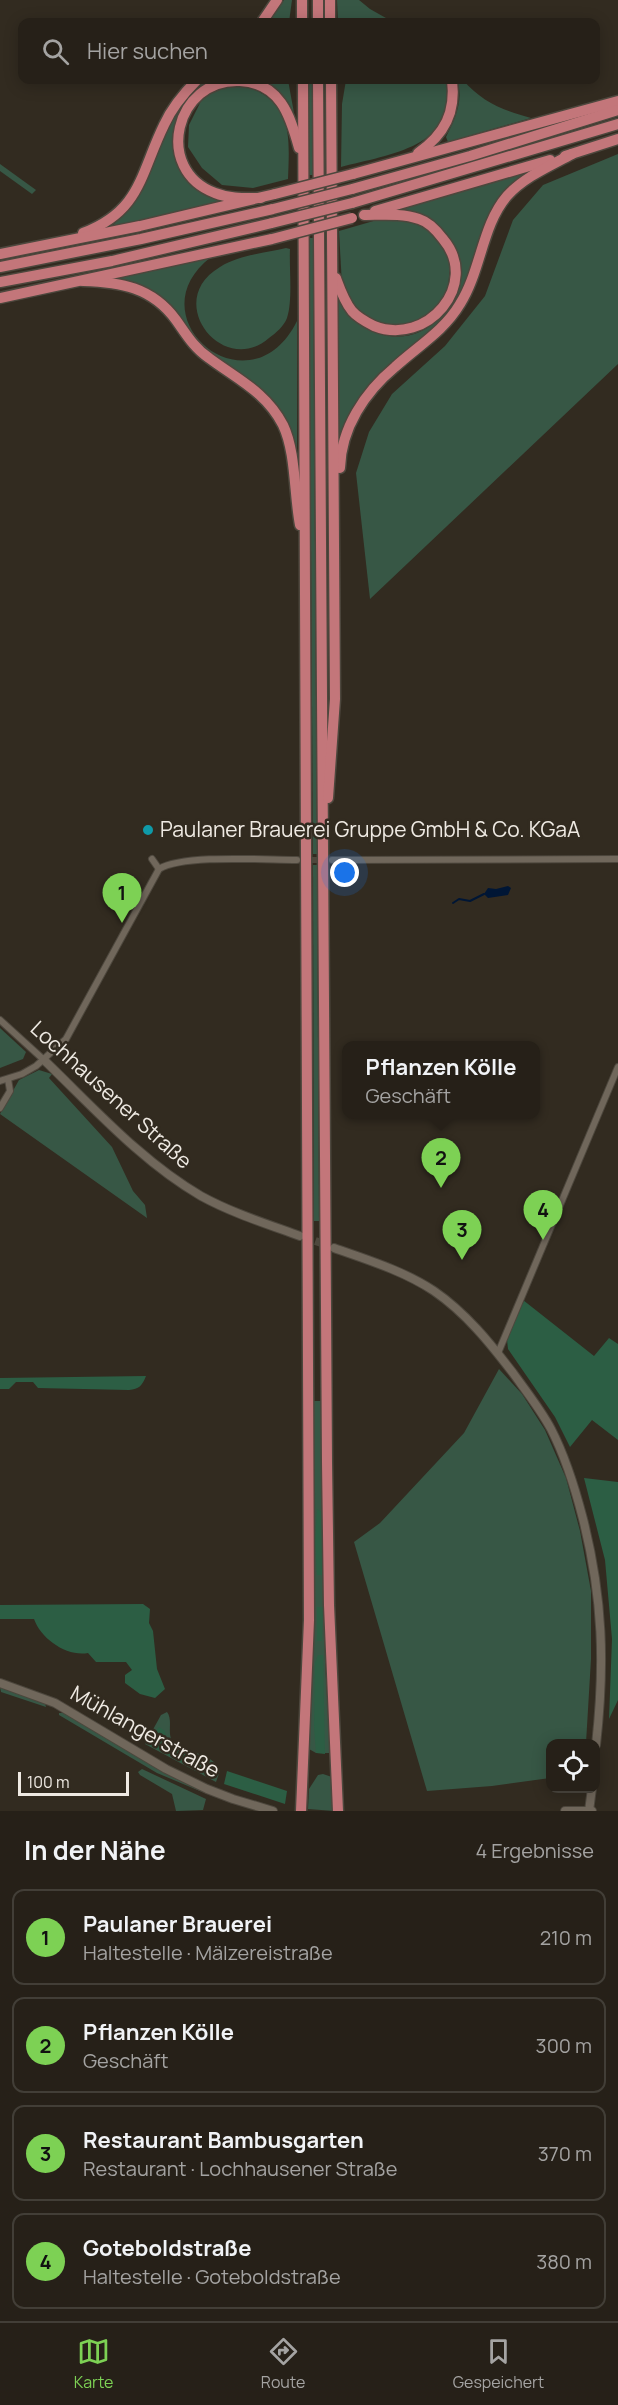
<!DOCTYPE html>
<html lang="de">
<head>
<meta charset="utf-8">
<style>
	:root { --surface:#262018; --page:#2e2821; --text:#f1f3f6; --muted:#a4a3a2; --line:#423e37; --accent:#7dd154 }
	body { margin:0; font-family:Manrope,sans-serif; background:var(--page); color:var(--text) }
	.controls { position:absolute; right:18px; bottom:18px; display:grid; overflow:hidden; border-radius:12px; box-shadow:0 3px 15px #0003 }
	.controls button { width:54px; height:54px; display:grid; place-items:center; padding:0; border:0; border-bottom:2px solid var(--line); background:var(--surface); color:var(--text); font:30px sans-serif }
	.scale { position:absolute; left:18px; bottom:15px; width:111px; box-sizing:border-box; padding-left:6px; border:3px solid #efeae3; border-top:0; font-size:16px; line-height:21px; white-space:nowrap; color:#efeae3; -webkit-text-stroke:4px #322b20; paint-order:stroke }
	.you { position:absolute; left:345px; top:873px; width:21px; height:21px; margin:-15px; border:4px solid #fff; border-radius:50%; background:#1a73e8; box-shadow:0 0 0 9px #1a73e833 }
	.badge { display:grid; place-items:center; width:39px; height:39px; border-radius:50%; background:var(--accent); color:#111; font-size:20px; font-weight:700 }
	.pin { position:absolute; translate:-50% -50px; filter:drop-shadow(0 2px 3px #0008) }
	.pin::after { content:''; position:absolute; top:32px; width:21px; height:18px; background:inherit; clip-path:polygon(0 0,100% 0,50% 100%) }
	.popup { position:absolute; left:342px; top:1041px; width:198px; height:78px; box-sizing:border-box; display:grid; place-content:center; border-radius:12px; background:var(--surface); filter:drop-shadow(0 2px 4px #0005); font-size:20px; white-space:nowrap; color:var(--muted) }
	.popup b { font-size:22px; color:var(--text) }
	.popup::after { content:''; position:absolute; left:50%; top:100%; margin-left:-12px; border:12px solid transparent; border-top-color:var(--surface) }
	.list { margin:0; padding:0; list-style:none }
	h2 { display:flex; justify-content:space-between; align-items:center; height:78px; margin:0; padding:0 24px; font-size:26px }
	h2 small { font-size:20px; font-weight:400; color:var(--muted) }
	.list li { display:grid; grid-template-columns:39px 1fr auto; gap:18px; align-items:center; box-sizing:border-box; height:96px; margin:0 12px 12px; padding:0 12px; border:2px solid var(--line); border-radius:12px }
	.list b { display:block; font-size:22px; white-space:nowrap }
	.list p { margin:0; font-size:20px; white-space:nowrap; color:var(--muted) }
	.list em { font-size:20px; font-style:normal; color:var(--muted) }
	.icon { flex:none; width:33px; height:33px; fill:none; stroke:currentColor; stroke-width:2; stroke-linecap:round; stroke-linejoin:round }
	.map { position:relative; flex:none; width:618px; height:1811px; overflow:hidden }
	.search { position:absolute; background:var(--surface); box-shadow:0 3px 15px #0003; left:18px; right:18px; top:18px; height:66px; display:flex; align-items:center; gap:15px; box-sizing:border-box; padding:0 21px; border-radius:12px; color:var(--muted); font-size:22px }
	.sheet { height:510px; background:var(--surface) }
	nav { display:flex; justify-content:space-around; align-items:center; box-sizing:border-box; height:84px; border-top:2px solid var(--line); background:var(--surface); font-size:16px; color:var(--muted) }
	nav a { display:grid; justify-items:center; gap:3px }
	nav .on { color:var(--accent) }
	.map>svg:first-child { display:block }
	.green { fill:#375745 }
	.forest { fill:#2c5e44 }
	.water { fill:#001635 }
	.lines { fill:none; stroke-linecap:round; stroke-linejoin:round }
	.stream { stroke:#001635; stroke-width:2 }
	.minor-tunnel { stroke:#4e483d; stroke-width:6; stroke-dasharray:6 3; stroke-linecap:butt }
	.tertiary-tunnel { stroke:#4e483d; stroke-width:8; stroke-dasharray:8 4; stroke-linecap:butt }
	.minor-casing { stroke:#4d473d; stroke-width:8 }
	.tertiary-casing { stroke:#4d473d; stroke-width:10 }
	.secondary-casing { stroke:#4d473d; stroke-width:10 }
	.motorway-casing { stroke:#4d473d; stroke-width:13 }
	.minor { stroke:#70675b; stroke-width:6 }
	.tertiary { stroke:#70675b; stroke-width:8 }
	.secondary { stroke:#70675b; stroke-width:8 }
	.motorway { stroke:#c3767a; stroke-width:10 }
	.motorway-bridge-casing { stroke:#4d473d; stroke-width:13; stroke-linecap:butt }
	.motorway-bridge { stroke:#c3767a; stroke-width:10 }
	.culture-dot { fill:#0f9aa8; stroke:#322b20; stroke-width:2 }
	.labels { text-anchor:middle; stroke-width:5; stroke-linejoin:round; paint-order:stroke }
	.poi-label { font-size:21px; fill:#efeae3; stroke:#322b20; text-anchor:start }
	.street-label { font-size:21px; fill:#efeae3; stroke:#322b20 }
</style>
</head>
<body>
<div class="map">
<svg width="618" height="1811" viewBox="0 0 618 1811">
	<rect width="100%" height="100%" fill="#322b20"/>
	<!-- green -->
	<g class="green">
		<path d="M 284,0 L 292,0 L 289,22 L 269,22 Z"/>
		<path d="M 337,0 L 359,0 L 370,9 L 393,22 L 338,22 Z"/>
		<path d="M 205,80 L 214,80 C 197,86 177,106 177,125 C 177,139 180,154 182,167 L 226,201 L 110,228 L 132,206 L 147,180 L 169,125 L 181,105 Z"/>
		<path d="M 262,80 L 288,80 L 294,113 C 287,98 276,86 262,80 Z"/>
		<rect x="309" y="80" width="4" height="95"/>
		<path d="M 346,80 L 446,80 C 460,147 390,154 341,167 L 342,104 Z"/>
		<path d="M 457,80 L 463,80 C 482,102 504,111 531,118 L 448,142 L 446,137 C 455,119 464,100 457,80 Z"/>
		<path d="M 238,84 C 292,99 290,130 288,179 L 253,188 L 222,185 L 202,168 L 188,147 L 189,125 L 201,101 L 210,92 Z"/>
		<path d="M 618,154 L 618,364 L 370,599 L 356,473 L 369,432 L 392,394 L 445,346 L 485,296 L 513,220 L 543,185 Z"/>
		<path d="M 0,164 L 36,190 L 32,194 L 0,171 Z"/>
		<path d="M 526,172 L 513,184 L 455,304 L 436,327 L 396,360 L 343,435 L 339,435 L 338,298 C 348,305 355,321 366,328 C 444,372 514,234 400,209 Z"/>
		<path d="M 394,218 L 417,222 L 433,233 L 447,252 L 450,265 L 448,289 L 435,312 L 409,326 L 380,326 L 355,309 L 342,285 L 339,231 L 377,220 Z"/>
		<path d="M 309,238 L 313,238 L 317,854 L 313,854 Z"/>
		<path d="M 286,248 L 290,249 C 289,268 293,300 287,318 C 284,326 276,333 269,338 C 223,378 162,301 220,267 C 239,255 265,253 286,248 Z"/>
		<path d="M 211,257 C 132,318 250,416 297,321 L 297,472 L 272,401 L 259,387 L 217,359 L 197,341 L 176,313 L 109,278 Z"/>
		<path d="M 313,865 L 317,865 L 319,1221 L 314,1221 Z"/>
		<path d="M 0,1028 L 26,1052 L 23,1059 L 0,1068 Z"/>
		<path d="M 39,1070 L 52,1074 L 49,1078 L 112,1147 L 133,1191 L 145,1205 L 147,1218 L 0,1114 L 19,1080 Z"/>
		<path d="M 499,1369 L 522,1394 L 545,1430 L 566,1478 L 580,1531 L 591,1591 L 591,1659 L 586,1743 L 550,1744 L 550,1778 L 492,1786 L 427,1791 L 354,1542 L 380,1523 L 464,1433 Z"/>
		<path d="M 313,1401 L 323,1401 L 325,1660 L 330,1753 L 316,1753 L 309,1749 L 314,1604 Z"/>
		<path d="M 0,1687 L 45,1703 L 46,1707 L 1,1692 Z"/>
		<path d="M 167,1712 C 174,1721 165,1736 175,1744 C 188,1753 215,1754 220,1771 L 216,1782 L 145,1744 L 161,1715 Z"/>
		<path d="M 59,1713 L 65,1713 L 207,1794 L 157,1773 L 59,1715 Z"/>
		<path d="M 142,1769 L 206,1799 L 203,1810 L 176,1811 L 172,1794 L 140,1775 L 138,1772 Z"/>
		<path d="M 323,1774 L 332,1777 L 334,1811 L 308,1809 L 309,1789 L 318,1775 Z"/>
	</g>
	<!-- forest -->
	<g class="forest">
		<path d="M 523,1300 L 594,1356 L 609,1338 L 618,1344 L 618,1440 L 592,1420 L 570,1447 L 555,1417 L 508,1349 L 507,1340 Z"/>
		<path d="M 146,1376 C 142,1386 139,1389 129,1390 L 38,1388 L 33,1382 L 16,1382 L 9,1389 L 0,1389 L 0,1378 Z"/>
		<path d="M 584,1478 L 618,1482 L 618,1700 L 609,1719 L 612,1639 L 605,1560 Z"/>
		<path d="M 317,1509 L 322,1512 L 322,1575 L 317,1575 L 315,1542 Z"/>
		<path d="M 143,1604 L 150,1609 L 149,1623 L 153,1631 L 157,1669 L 165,1689 L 155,1698 L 140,1694 L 125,1683 L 125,1675 L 132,1670 L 126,1662 L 96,1662 L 88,1653 C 67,1657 41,1639 34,1619 L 0,1619 L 0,1605 Z"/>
		<path d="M 317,1607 L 323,1607 L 322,1641 L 317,1641 Z"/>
		<path d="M 318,1655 L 323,1655 L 325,1754 L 316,1753 L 314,1727 L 315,1663 Z"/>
		<path d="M 159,1727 L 165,1731 L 167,1746 L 217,1769 L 216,1775 L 212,1778 L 151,1746 L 148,1740 Z"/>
		<path d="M 227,1771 L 287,1791 L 285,1804 L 224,1784 Z"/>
	</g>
	<!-- water -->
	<path class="water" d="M 508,886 L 511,888 L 508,895 L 488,898 L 484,894 L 488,888 L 496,889 Z"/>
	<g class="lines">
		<!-- stream -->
		<path class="stream" d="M 453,903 L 459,899 L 470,901 L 484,894"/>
		<!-- minor-tunnel -->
		<path class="minor-tunnel" d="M 303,860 L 326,860"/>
		<!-- tertiary-tunnel -->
		<path class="tertiary-tunnel" d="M 304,1237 L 330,1246"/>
		<!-- minor casing -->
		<g class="minor-casing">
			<g id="minor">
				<path d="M 152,859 L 159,869"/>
				<path d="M 332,860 L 618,859"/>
				<path d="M 0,1020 L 44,1060"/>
				<path d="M 0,1081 L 22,1074 L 36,1066 L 66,1039 L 159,869 C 184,854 264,860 297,860"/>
				<path d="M 0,1108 L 10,1091 L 8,1079"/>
				<path d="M 498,1353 L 618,1067"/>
			</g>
		</g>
		<!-- tertiary casing -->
		<g class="tertiary-casing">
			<g id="tertiary">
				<path d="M 44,1060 C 93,1107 142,1162 201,1196 C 232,1213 267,1224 300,1236"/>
				<path d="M 334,1248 C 368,1260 404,1271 434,1291 C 466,1313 490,1343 513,1373 C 526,1391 541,1410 551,1429 C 566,1458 575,1488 583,1519 C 603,1598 605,1664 596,1745"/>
				<path d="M 589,1811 L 592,1788"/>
			</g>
		</g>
		<!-- secondary casing -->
		<g class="secondary-casing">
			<g id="secondary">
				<path d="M 0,1683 L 55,1703 L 166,1769 L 207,1789 L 233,1799 L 273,1811"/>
				<path d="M 565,1811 L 592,1811"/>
			</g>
		</g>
		<!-- motorway casing -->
		<g class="motorway-casing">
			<g id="motorway">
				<path d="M 302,0 L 302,22"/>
				<path d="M 318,0 L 318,22"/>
				<path d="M 330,0 L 330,22"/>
				<path d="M 262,22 L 277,0"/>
				<path d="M 318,80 L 327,1462 L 329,1605 L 338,1811"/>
				<path d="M 418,153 C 445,134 456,112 452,80"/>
				<path d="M 565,156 L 618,139"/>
				<path d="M 353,174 L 618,101"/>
				<path d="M 352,189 L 470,156 L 618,110"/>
				<path d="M 261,198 C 245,198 230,199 215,193 C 153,170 175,78 240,81 C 280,83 290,115 299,148"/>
				<path d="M 352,203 L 618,124"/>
				<path d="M 375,211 L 550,160"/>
				<path d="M 83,233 C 141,211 140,174 164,125 C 172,107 184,93 197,80"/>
				<path d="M 0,254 L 140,226 L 275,194"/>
				<path d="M 0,267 L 141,239 L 273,209"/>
				<path d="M 336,278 C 340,289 344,301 352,311 C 358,318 366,322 374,326 C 427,347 481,284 443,239 C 437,231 429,222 419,219 C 402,213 382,215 364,215"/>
				<path d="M 83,281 C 120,282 152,287 176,320 C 186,334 194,348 209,358 C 237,379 266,392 283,425 C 296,452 294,494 300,525"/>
				<path d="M 0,282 L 112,261 L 272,223"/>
				<path d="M 0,298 L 272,239"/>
				<path d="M 340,468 C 341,428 365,392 395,367 C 418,346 444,331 460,304 C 481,271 482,225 507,196 C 524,177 550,166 572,154"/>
				<path d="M 328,798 L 335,699 L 331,80"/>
				<path d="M 301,1811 L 309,1620 L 303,80"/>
			</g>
		</g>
		<!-- minor -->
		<use href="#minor" class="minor"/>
		<!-- tertiary -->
		<use href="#tertiary" class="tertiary"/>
		<!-- secondary -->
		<use href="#secondary" class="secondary"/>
		<!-- motorway -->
		<use href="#motorway" class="motorway"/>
		<!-- motorway-bridge casing -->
		<g class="motorway-bridge-casing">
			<g id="motorway-bridge">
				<path d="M 275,194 L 353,174"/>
				<path d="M 273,209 L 352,189"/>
				<path d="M 272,223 L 352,203"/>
				<path d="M 272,239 L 352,218"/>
			</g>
		</g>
		<!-- motorway-bridge -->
		<use href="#motorway-bridge" class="motorway-bridge"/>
	</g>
	<!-- markers -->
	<circle class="culture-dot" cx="148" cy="830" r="6"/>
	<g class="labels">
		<!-- poi labels -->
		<g class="poi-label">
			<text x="160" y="837">Paulaner Brauerei Gruppe GmbH &amp; Co. KGaA</text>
		</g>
		<!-- street labels -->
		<g class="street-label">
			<text transform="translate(111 1095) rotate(42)" y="7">Lochhausener Straße</text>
			<text transform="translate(145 1732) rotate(29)" y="7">Mühlangerstraße</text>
		</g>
	</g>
</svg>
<div class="controls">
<button><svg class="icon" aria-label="locate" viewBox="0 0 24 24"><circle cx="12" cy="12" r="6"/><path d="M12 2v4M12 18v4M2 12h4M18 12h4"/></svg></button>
</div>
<div class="scale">100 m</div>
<div class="you"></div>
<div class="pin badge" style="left:122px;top:923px">1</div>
<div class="pin badge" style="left:441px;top:1188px">2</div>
<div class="popup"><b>Pflanzen Kölle</b>Geschäft</div>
<div class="pin badge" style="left:462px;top:1260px">3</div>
<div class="pin badge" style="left:543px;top:1240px">4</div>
<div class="search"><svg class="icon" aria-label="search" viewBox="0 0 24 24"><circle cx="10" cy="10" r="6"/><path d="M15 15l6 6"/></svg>Hier suchen</div>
</div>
<section class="sheet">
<h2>In der Nähe<small>4 Ergebnisse</small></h2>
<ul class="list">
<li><span class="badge">1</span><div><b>Paulaner Brauerei</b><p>Haltestelle · Mälzereistraße</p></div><em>210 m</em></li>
<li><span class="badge">2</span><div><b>Pflanzen Kölle</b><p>Geschäft</p></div><em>300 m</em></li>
<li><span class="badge">3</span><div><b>Restaurant Bambusgarten</b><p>Restaurant · Lochhausener Straße</p></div><em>370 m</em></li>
<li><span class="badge">4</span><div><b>Goteboldstraße</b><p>Haltestelle · Goteboldstraße</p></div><em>380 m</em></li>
</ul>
</section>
<nav>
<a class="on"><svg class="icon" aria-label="map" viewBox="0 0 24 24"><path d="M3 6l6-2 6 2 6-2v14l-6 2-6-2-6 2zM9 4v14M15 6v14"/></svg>Karte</a>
<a><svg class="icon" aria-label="directions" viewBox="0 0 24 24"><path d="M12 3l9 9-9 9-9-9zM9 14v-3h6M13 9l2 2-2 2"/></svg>Route</a>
<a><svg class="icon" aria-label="saved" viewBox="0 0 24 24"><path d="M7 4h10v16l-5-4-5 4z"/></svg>Gespeichert</a>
</nav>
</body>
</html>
